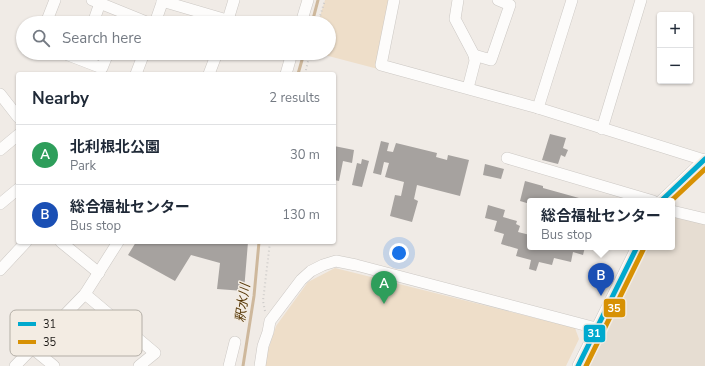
<!DOCTYPE html>
<html lang="en">
<head>
<meta charset="utf-8">
<style>
	:root { --surface:#fff; --page:#f2f2f3; --text:#1f2937; --muted:#747a83; --line:#e0e1e3; --accent:#2563eb }
	body { margin:0; font-family:"Nunito Sans","Noto Sans JP",sans-serif; background:var(--page); color:var(--text) }
	.controls { position:absolute; right:12px; top:12px; display:grid; overflow:hidden; border-radius:4px; box-shadow:0 1px 3px #0004 }
	.controls button { width:36px; height:36px; display:grid; place-items:center; padding:0; border:0; border-bottom:1px solid var(--line); background:var(--surface); color:var(--text); font:20px sans-serif }
	.you { position:absolute; left:399px; top:253px; width:14px; height:14px; margin:-10px; border:3px solid #fff; border-radius:50%; background:#1a73e8; box-shadow:0 0 0 6px #1a73e833 }
	.badge { display:grid; place-items:center; width:26px; height:26px; border-radius:50%; background:var(--accent); color:#fff; font-size:13px; font-weight:700 }
	.pin { position:absolute; translate:-50% -33px; filter:drop-shadow(0 1px 2px #0008) }
	.pin::after { content:''; position:absolute; top:21px; width:14px; height:12px; background:inherit; clip-path:polygon(0 0,100% 0,50% 100%) }
	.popup { position:absolute; left:527px; top:198px; width:148px; height:52px; box-sizing:border-box; display:grid; place-content:center; border-radius:4px; background:var(--surface); filter:drop-shadow(0 1px 3px #0005); font-size:13px; white-space:nowrap; color:var(--muted) }
	.popup b { font-size:15px; color:var(--text) }
	.popup::after { content:''; position:absolute; left:50%; top:100%; margin-left:-8px; border:8px solid transparent; border-top-color:var(--surface) }
	.list { margin:0; padding:0; list-style:none }
	h2 { display:flex; justify-content:space-between; align-items:center; height:52px; margin:0; padding:0 16px; font-size:17px }
	h2 small { font-size:13px; font-weight:400; color:var(--muted) }
	.list li { display:grid; grid-template-columns:26px 1fr auto; gap:12px; align-items:center; box-sizing:border-box; height:60px; padding:0 16px; border-top:1px solid var(--line) }
	.list b { display:block; font-size:15px; white-space:nowrap }
	.list p { margin:0; font-size:13px; white-space:nowrap; color:var(--muted) }
	.list em { font-size:13px; font-style:normal; color:var(--muted) }
	.icon { flex:none; width:22px; height:22px; fill:none; stroke:currentColor; stroke-width:2; stroke-linecap:round; stroke-linejoin:round }
	.map { position:relative; flex:none; width:705px; height:366px; overflow:hidden }
	.search { position:absolute; background:var(--surface); box-shadow:0 1px 3px #0004; left:16px; top:16px; width:320px; height:44px; display:flex; align-items:center; gap:10px; box-sizing:border-box; padding:0 14px; border-radius:22px; color:var(--muted); font-size:15px }
	.panel { position:absolute; background:var(--surface); box-shadow:0 1px 3px #0004; left:16px; top:72px; width:320px; height:172px; border-radius:4px }
	.map>svg:first-child { display:block }
	.built { fill:#e6ddd2 }
	.green { fill:#eedec9 }
	.lines { fill:none; stroke-linecap:round; stroke-linejoin:round }
	.stream { stroke:#ceb89c; stroke-width:3 }
	.building { fill:#a6a29f }
	.minor-casing { stroke:#ccc8c4; stroke-width:12 }
	.path { stroke:#cdcbc9; stroke-width:2; stroke-dasharray:1 3; stroke-linecap:butt }
	.minor { stroke:#fdfcfb; stroke-width:11 }
	.bus-1-casing { stroke:#f3ece3; stroke-width:8 }
	.bus-2-casing { stroke:#f3ece3; stroke-width:8 }
	.bus-1 { stroke:#00a9ce; stroke-width:5 }
	.bus-2 { stroke:#d79104; stroke-width:5 }
	.labels { text-anchor:middle; stroke-width:3; stroke-linejoin:round; paint-order:stroke }
	.water-label { font-size:13px; font-style:italic; fill:#573807; stroke:#f3ece3 }
	.key { fill:#f3ece3; stroke:#b3aea6; stroke-width:1 }
	.key-label { font-size:11px; fill:#1f1c19 }
	.line-badge { stroke:#f3ece3; stroke-width:1.5 }
	.badge-label { font-size:11px; text-anchor:middle; font-weight:bold; fill:#fff }
</style>
</head>
<body>
<div class="map">
<svg width="705" height="366" viewBox="0 0 705 366">
	<rect width="100%" height="100%" fill="#f0ebe6"/>
	<!-- built -->
	<path class="built" d="M 672,213 L 705,221 L 705,366 L 590,366 L 648,247 L 672,247 Z"/>
	<!-- green -->
	<g class="green">
		<path d="M 325,0 L 393,0 L 378,69 L 317,53 L 329,53 L 329,23 L 318,23 Z"/>
		<path d="M 335,268 L 575,328 L 579,339 L 566,366 L 263,366 L 276,326 L 308,282 Z"/>
	</g>
	<g class="lines">
		<!-- stream -->
		<g class="stream">
			<path d="M 312,23 L 318,0"/>
			<path d="M 298,74 L 304,53"/>
			<path d="M 243,366 L 254,296 L 259,242"/>
		</g>
	</g>
	<!-- building -->
	<g class="building">
		<path d="M 550,134 L 566,138 L 563,148 L 568,150 L 565,157 L 561,155 L 558,164 L 542,160 Z"/>
		<path d="M 381,141 L 389,143 L 387,151 L 393,152 L 396,143 L 437,153 L 436,157 L 447,160 L 448,155 L 469,160 L 460,196 L 417,185 L 414,199 L 418,201 L 412,222 L 390,216 L 395,195 L 401,196 L 404,182 L 385,177 L 389,163 L 384,162 L 381,175 L 373,173 Z"/>
		<path d="M 334,146 L 354,150 L 352,163 L 343,161 L 339,181 L 334,180 Z"/>
		<path d="M 362,159 L 369,161 L 362,187 L 352,185 L 357,163 L 361,164 Z"/>
		<path d="M 485,164 L 504,169 L 501,179 L 483,175 Z"/>
		<path d="M 525,181 L 543,186 L 543,188 L 579,198 L 579,201 L 530,201 L 530,204 L 520,201 Z"/>
		<path d="M 488,205 L 505,210 L 503,217 L 517,221 L 516,224 L 520,226 L 518,232 L 530,235 L 530,247 L 585,247 L 583,255 L 573,252 L 571,262 L 554,258 L 552,265 L 539,262 L 536,271 L 529,269 L 531,260 L 516,256 L 518,249 L 501,244 L 504,234 L 494,231 L 497,221 L 485,218 Z"/>
		<path d="M 136,242 L 248,242 L 244,291 L 217,289 L 220,263 L 191,255 L 175,281 L 128,255 Z"/>
	</g>
	<g class="lines">
		<!-- minor casing -->
		<g class="minor-casing">
			<g id="minor">
				<path d="M 92,0 L 149,23"/>
				<path d="M 394,0 L 381,65 L 538,108 L 704,160"/>
				<path d="M 458,0 L 455,19 L 474,55 L 475,61 L 468,88"/>
				<path d="M 162,1 L 237,23"/>
				<path d="M 46,23 L 55,0"/>
				<path d="M 93,23 L 100,3"/>
				<path d="M 155,23 L 163,0"/>
				<path d="M 227,23 L 234,0"/>
				<path d="M 301,23 L 308,0"/>
				<path d="M 63,53 L 102,68 L 108,53"/>
				<path d="M 474,55 L 491,60 L 510,5 L 498,0"/>
				<path d="M 136,74 L 144,53"/>
				<path d="M 209,74 L 217,53"/>
				<path d="M 286,74 L 292,53"/>
				<path d="M 0,94 L 18,117"/>
				<path d="M 538,108 L 572,0"/>
				<path d="M 602,129 L 641,0"/>
				<path d="M 0,150 L 18,135"/>
				<path d="M 507,158 L 653,201"/>
				<path d="M 661,201 L 705,159"/>
				<path d="M 0,204 L 18,189"/>
				<path d="M 672,211 L 705,219"/>
				<path d="M 61,242 L 99,273"/>
				<path d="M 0,270 L 26,242"/>
				<path d="M 85,294 L 155,353 L 139,366"/>
				<path d="M 32,348 L 54,366"/>
				<path d="M 15,366 L 85,294 L 118,242"/>
				<path d="M 229,366 L 235,342"/>
				<path d="M 260,366 L 263,346 L 268,332 L 270,321 L 301,280 L 311,271 L 323,265 L 336,261 L 356,265 L 596,328"/>
				<path d="M 578,366 L 637,247"/>
			</g>
		</g>
		<!-- path -->
		<g class="path">
			<path d="M 318,23 L 325,0"/>
			<path d="M 305,74 L 310,53"/>
			<path d="M 265,311 L 263,301 L 270,242"/>
		</g>
		<!-- minor -->
		<use href="#minor" class="minor"/>
		<!-- bus-1 casing -->
		<g class="bus-1-casing">
			<g id="bus-1">
				<path d="M 661,201 L 705,159"/>
				<path d="M 578,366 L 637,247"/>
			</g>
		</g>
		<!-- bus-2 casing -->
		<g class="bus-2-casing">
			<g id="bus-2">
				<path d="M 671,201 L 705,169"/>
				<path d="M 586,366 L 643,250"/>
			</g>
		</g>
		<!-- bus-1 -->
		<use href="#bus-1" class="bus-1"/>
		<!-- bus-2 -->
		<use href="#bus-2" class="bus-2"/>
	</g>
	<g class="labels">
		<!-- water labels -->
		<g class="water-label">
			<text transform="translate(242 303) rotate(-82)" y="5">釈水川</text>
		</g>
	</g>
	<!-- legend -->
	<rect x="10" y="310" width="132" height="46" rx="6" class="key"/>
	<rect x="18" y="322" width="18" height="4" fill="#00a9ce"/>
	<rect x="18" y="340" width="18" height="4" fill="#d79104"/>
	<g class="key-label">
		<text x="43" y="328">31</text>
		<text x="43" y="346">35</text>
	</g>
	<g class="line-badge">
		<rect x="603" y="298" width="23" height="20" rx="4" fill="#d79104"/>
		<rect x="583" y="324" width="23" height="19" rx="4" fill="#00a9ce"/>
	</g>
	<g class="badge-label">
		<text x="614" y="312">35</text>
		<text x="594" y="337">31</text>
	</g>
</svg>
<div class="controls">
<button>+</button>
<button>−</button>
</div>
<div class="you"></div>
<div class="pin badge" style="left:384px;top:304px;background:#2e9e5b">A</div>
<div class="pin badge" style="left:601px;top:296px;background:#1a4fb4">B</div>
<div class="popup"><b>総合福祉センター</b>Bus stop</div>
<div class="search"><svg class="icon" aria-label="search" viewBox="0 0 24 24"><circle cx="10" cy="10" r="6"/><path d="M15 15l6 6"/></svg>Search here</div>
<section class="panel">
<h2>Nearby<small>2 results</small></h2>
<ul class="list">
<li><span class="badge" style="background:#2e9e5b">A</span><div><b>北利根北公園</b><p>Park</p></div><em>30 m</em></li>
<li><span class="badge" style="background:#1a4fb4">B</span><div><b>総合福祉センター</b><p>Bus stop</p></div><em>130 m</em></li>
</ul>
</section>
</div>
</body>
</html>
